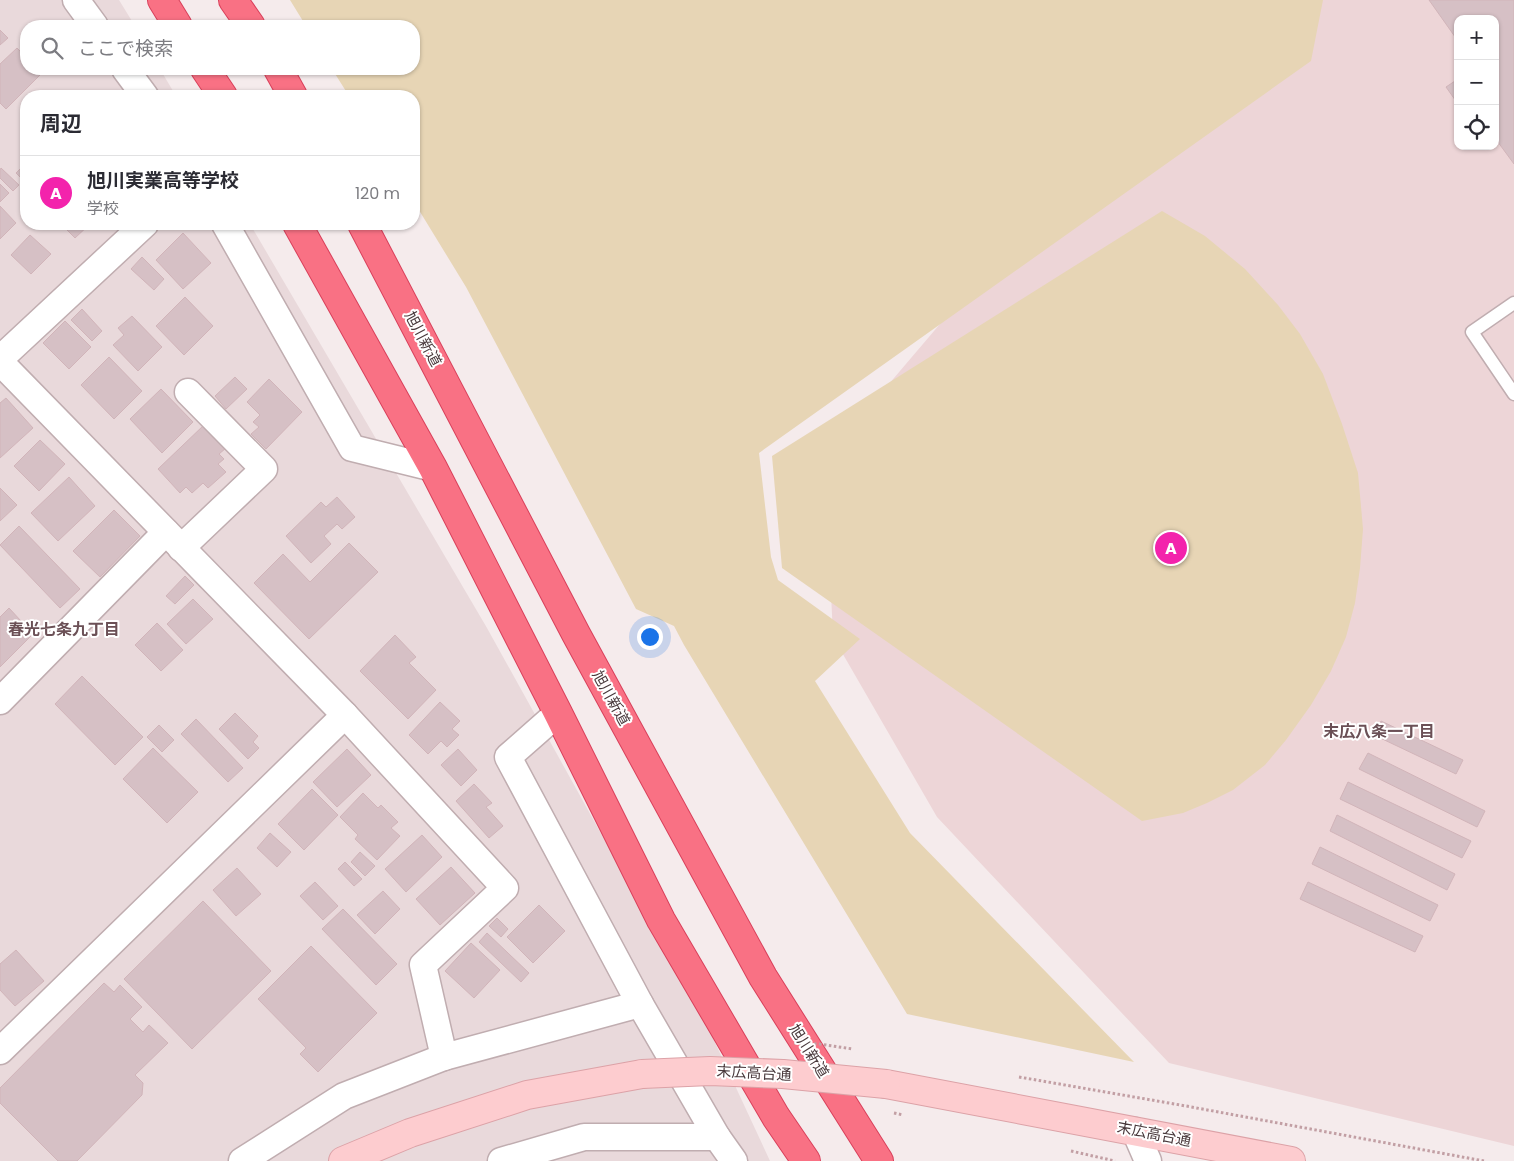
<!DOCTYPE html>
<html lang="ja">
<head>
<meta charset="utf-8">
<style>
	:root { --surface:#fff; --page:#f2f2f3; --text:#2b2b33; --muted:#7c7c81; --line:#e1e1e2; --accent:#f323ac }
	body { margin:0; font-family:Poppins,"Noto Sans JP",sans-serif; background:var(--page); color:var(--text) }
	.controls { position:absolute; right:15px; top:15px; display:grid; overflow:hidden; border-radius:10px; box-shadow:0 1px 4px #0004 }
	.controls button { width:45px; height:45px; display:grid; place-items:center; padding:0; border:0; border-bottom:1px solid var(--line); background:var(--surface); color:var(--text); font:25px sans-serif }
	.you { position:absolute; left:649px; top:636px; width:18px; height:18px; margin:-12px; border:4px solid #fff; border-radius:50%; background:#1a73e8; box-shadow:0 0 0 8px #1a73e833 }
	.badge { display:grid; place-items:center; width:32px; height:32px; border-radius:50%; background:var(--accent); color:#fff; font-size:16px; font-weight:700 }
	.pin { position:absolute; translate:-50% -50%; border:2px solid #fff; box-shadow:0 1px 5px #0006 }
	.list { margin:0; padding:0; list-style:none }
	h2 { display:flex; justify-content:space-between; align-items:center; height:65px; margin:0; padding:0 20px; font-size:21px }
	h2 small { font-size:16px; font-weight:400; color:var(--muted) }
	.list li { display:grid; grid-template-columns:32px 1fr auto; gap:15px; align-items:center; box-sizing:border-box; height:75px; padding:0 20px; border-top:1px solid var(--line) }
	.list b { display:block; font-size:19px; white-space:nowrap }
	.list p { margin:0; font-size:16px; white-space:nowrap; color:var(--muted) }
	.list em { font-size:16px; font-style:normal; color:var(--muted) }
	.icon { flex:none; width:28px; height:28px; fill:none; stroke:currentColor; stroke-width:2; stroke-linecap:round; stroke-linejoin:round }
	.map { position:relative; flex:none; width:1514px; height:1161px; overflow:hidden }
	.search { position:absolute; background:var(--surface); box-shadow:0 1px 4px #0004; left:20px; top:20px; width:400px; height:55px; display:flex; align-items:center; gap:12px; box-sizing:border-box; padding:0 18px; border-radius:20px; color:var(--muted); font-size:19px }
	.panel { position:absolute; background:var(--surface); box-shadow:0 1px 4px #0004; left:20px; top:90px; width:400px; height:140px; border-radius:20px }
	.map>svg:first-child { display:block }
	.residential { fill:#e9d9db }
	.education { fill:#edd5d7; fill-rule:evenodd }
	.green { fill:#e7d5b5 }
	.building { fill:#d6c0c5; stroke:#d1b4b9 }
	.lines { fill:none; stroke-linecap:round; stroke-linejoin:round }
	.lane-casing { stroke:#c0adb0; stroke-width:15 }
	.street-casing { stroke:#c0adb0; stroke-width:29 }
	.secondary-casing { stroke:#dca2a7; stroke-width:30 }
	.highway-casing { stroke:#d9405b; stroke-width:30 }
	.path { stroke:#c29fa4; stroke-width:3; stroke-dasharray:2.5 2.5; stroke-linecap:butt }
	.lane { stroke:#fff; stroke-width:12 }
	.street { stroke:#fff; stroke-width:26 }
	.secondary { stroke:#fdcccf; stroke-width:28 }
	.highway { stroke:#f97184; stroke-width:28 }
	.secondary-bridge-casing { stroke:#dca2a7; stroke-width:30; stroke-linecap:butt }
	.path-bridge { stroke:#c29fa4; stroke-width:3; stroke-dasharray:2.5 2.5; stroke-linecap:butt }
	.secondary-bridge { stroke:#fdcccf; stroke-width:28 }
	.labels { text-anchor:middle; stroke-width:4; stroke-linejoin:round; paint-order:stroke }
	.street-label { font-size:15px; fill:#49393c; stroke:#fff }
	.neighbourhood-label { font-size:16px; font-weight:bold; fill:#6b5056; stroke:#fff }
</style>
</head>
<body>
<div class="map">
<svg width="1514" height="1161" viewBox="0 0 1514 1161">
	<rect width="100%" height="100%" fill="#f5ebec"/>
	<!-- residential -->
	<path class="residential" d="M 0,0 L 119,0 L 135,26 L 26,26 L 26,69 L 160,69 L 176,96 L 26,96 L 26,224 L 250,224 L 487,628 L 705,1021 L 770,1161 L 0,1161 Z"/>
	<!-- education -->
	<path class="education" d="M 1216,0 L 1514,0 L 1514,1146 L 1169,1063 L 937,817 L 833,637 L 825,459 ZM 1458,19 L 1495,19 L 1495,146 L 1458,146 Z"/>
	<!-- green -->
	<g class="green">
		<path d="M 290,0 L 1323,0 L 1311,61 L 759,453 L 771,557 L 778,580 L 860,639 L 815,681 L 910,833 L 1134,1062 L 907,1014 L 684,645 L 674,626 L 636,609 L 466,287 L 414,202 L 414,96 L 349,96 L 332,69 L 414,69 L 414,26 L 306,26 Z"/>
		<path d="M 1162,211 L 1205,236 L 1245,269 L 1278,305 L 1300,334 L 1323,374 L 1342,424 L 1358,473 L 1363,529 L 1360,568 L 1355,603 L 1346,637 L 1331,671 L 1311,705 L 1286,740 L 1265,765 L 1233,790 L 1207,803 L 1183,813 L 1142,821 L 782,568 L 772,456 Z"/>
	</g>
	<!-- building -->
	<g class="building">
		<path d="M 1429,0 L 1514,0 L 1514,164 L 1495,138 L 1495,19 L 1458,19 L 1458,41 Z"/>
		<path d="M 0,30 L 8,38 L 0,45 Z"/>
		<path d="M 17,48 L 26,57 L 26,69 L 37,69 L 42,73 L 6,109 L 0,103 L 0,64 Z"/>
		<path d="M 1458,79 L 1458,104 L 1446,87 Z"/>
		<path d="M 26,163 L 26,183 L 16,173 Z"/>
		<path d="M 1,168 L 19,185 L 13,191 L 0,178 L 0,170 Z"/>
		<path d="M 0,184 L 9,193 L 0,202 Z"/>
		<path d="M 0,206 L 16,223 L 0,239 Z"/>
		<path d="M 61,224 L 90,224 L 75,238 Z"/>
		<path d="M 183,233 L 211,263 L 183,289 L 156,260 Z"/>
		<path d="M 30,235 L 51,254 L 31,274 L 11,255 Z"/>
		<path d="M 142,257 L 164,279 L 154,290 L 131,269 Z"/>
		<path d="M 185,297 L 213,326 L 184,355 L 156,326 Z"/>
		<path d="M 82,309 L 102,331 L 92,341 L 71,320 Z"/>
		<path d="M 132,316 L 162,347 L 138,371 L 113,345 L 124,335 L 118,328 Z"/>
		<path d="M 65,321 L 91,347 L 69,369 L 43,343 Z"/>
		<path d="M 109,357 L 142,391 L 114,419 L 81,385 Z"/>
		<path d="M 235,377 L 247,389 L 226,409 L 215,396 Z"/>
		<path d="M 269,379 L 302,412 L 266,449 L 251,434 L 259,427 L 253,422 L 260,415 L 247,402 Z"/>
		<path d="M 161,389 L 193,422 L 162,453 L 130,419 Z"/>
		<path d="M 6,398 L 33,428 L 0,458 L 0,403 Z"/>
		<path d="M 204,425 L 226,448 L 219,454 L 224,459 L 218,464 L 226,472 L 208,488 L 203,483 L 192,493 L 186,487 L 180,493 L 158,469 Z"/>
		<path d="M 40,440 L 65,464 L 39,491 L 14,466 Z"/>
		<path d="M 69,477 L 95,506 L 58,541 L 31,513 Z"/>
		<path d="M 0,488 L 17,505 L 0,521 Z"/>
		<path d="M 337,497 L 355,517 L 342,529 L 337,524 L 324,536 L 331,544 L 311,563 L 286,536 L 321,502 L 326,507 Z"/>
		<path d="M 114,510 L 140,536 L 100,577 L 73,551 Z"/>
		<path d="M 19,526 L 80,589 L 60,608 L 0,545 Z"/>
		<path d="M 349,543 L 378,572 L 309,639 L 254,583 L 283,554 L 310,582 Z"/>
		<path d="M 185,576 L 194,585 L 175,604 L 166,596 Z"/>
		<path d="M 193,599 L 213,619 L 186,644 L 167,624 Z"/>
		<path d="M 9,608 L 33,634 L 0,667 L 0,617 Z"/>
		<path d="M 157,623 L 183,650 L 161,671 L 135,645 Z"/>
		<path d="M 395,635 L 416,657 L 409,663 L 436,690 L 408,719 L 360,671 Z"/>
		<path d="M 82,676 L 143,737 L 115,765 L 55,704 Z"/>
		<path d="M 440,702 L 460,721 L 452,729 L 459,735 L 447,747 L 441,741 L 428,754 L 409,735 Z"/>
		<path d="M 235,713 L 258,736 L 253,742 L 259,748 L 248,759 L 219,729 Z"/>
		<path d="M 196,719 L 243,768 L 228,782 L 181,734 Z"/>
		<path d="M 1381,721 L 1463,760 L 1456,774 L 1374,735 Z"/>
		<path d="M 159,725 L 174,740 L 162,752 L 147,737 Z"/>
		<path d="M 153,748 L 198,792 L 167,823 L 123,779 Z"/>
		<path d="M 347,749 L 371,775 L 337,807 L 313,782 Z"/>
		<path d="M 458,749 L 477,770 L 461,786 L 441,765 Z"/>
		<path d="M 1368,753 L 1485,811 L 1477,827 L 1359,769 Z"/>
		<path d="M 1348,782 L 1471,841 L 1462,858 L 1340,799 Z"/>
		<path d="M 474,784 L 492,803 L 486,807 L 503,826 L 489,838 L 456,801 Z"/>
		<path d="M 312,789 L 338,815 L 304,850 L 278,824 Z"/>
		<path d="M 363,793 L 378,808 L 381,805 L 398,822 L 391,828 L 400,836 L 377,860 L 355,839 L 358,835 L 340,817 Z"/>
		<path d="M 1337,815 L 1455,874 L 1447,890 L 1330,831 Z"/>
		<path d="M 270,833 L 291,852 L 277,867 L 257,848 Z"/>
		<path d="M 422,835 L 442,857 L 406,892 L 385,869 Z"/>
		<path d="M 1320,847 L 1438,905 L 1430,921 L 1312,864 Z"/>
		<path d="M 360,852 L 375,866 L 365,876 L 351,862 Z"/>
		<path d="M 345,862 L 362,879 L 354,886 L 338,869 Z"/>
		<path d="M 451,867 L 475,893 L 440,925 L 416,899 Z"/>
		<path d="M 237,868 L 261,894 L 236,916 L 213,890 Z"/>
		<path d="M 315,882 L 338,906 L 323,920 L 300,896 Z"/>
		<path d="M 1308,882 L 1423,936 L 1415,952 L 1300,899 Z"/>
		<path d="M 383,891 L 400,909 L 375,934 L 357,915 Z"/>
		<path d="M 203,901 L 271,971 L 192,1049 L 124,979 Z"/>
		<path d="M 539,905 L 565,931 L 533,963 L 507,937 Z"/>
		<path d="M 343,909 L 397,964 L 376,985 L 322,929 Z"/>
		<path d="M 497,918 L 508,929 L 501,937 L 489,926 Z"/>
		<path d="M 487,933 L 529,973 L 521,982 L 479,942 Z"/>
		<path d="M 471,943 L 500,970 L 474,998 L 445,971 Z"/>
		<path d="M 311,946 L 377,1013 L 318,1072 L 300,1054 L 306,1048 L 258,999 Z"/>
		<path d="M 16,950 L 44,981 L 15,1006 L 0,990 L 0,964 Z"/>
		<path d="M 104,983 L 114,992 L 120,985 L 142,1007 L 130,1019 L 143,1032 L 149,1025 L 168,1043 L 135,1075 L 143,1083 L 142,1095 L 77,1161 L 58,1161 L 0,1103 L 0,1088 Z"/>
	</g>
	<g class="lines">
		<!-- lane casing -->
		<g class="lane-casing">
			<path id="lane" d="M 1514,303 L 1472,332 L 1514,394"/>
		</g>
		<!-- street casing -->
		<g class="street-casing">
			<g id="street">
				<path d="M 76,0 L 95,26"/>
				<path d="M 125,69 L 145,96"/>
				<path d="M 225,224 L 352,448 L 433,468"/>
				<path d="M 0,359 L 145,224"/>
				<path d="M 0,362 L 345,715 L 505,888 L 423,965 L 444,1057"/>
				<path d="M 181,548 L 264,469 L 188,392"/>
				<path d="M 0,701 L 166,532"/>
				<path d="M 558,713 L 508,757 L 640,1004 L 717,1137 L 734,1161"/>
				<path d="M 0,1051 L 345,715"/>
				<path d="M 1135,1131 L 1148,1161"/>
				<path d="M 242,1161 L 344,1096 L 444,1057 L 640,1004"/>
				<path d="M 501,1161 L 584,1137 L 717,1137"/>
			</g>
		</g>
		<!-- secondary casing -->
		<g class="secondary-casing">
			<g id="secondary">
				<path d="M 886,1084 L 1291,1161"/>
				<path d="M 343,1161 L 410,1133 L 527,1095 L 642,1074"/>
			</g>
		</g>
		<!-- highway casing -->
		<g class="highway-casing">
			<g id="highway">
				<path d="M 162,0 L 178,26"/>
				<path d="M 233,0 L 251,26"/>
				<path d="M 205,69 L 223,96"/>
				<path d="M 278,69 L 293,96"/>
				<path d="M 297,224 L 433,468 L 558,713 L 661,920 L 776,1117 L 806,1161"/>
				<path d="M 362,224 L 576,634 L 763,977 L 879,1161"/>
			</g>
		</g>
		<!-- path -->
		<g class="path">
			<path d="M 1019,1077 L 1186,1106 L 1484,1161"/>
			<path d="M 1071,1151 L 1115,1161"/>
		</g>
		<!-- lane -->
		<use href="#lane" class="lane"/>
		<!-- street -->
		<use href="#street" class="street"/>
		<!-- secondary -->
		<use href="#secondary" class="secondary"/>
		<!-- highway -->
		<use href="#highway" class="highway"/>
		<!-- secondary-bridge casing -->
		<g class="secondary-bridge-casing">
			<path id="secondary-bridge" d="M 642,1074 L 710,1071 L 783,1074 L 886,1084"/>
		</g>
		<!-- path-bridge -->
		<g class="path-bridge">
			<path d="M 794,1043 L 819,1044 L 853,1049"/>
			<path d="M 894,1113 L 903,1115"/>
		</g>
		<!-- secondary-bridge -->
		<use href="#secondary-bridge" class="secondary-bridge"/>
	</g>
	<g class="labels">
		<!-- street labels -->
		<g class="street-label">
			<text transform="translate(423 339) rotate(62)" y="5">旭川新道</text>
			<text transform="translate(611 698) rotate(61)" y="5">旭川新道</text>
			<text transform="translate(809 1051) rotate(58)" y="5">旭川新道</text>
			<text transform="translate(754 1073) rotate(3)" y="5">末広高台通</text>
			<text transform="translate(1154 1134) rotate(11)" y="5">末広高台通</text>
		</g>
		<!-- neighbourhood labels -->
		<g class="neighbourhood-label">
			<text x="64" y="635">春光七条九丁目</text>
			<text x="1379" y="737">末広八条一丁目</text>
		</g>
	</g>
</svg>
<div class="controls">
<button>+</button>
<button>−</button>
<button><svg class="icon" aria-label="locate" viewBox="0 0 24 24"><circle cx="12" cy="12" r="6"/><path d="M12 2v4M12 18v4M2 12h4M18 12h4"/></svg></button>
</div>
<div class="you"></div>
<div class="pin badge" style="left:1171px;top:548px">A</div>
<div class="search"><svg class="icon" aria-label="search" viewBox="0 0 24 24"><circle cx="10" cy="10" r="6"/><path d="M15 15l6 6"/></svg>ここで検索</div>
<section class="panel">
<h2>周辺<small></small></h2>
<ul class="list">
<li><span class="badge">A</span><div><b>旭川実業高等学校</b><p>学校</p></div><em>120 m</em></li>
</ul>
</section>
</div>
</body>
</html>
